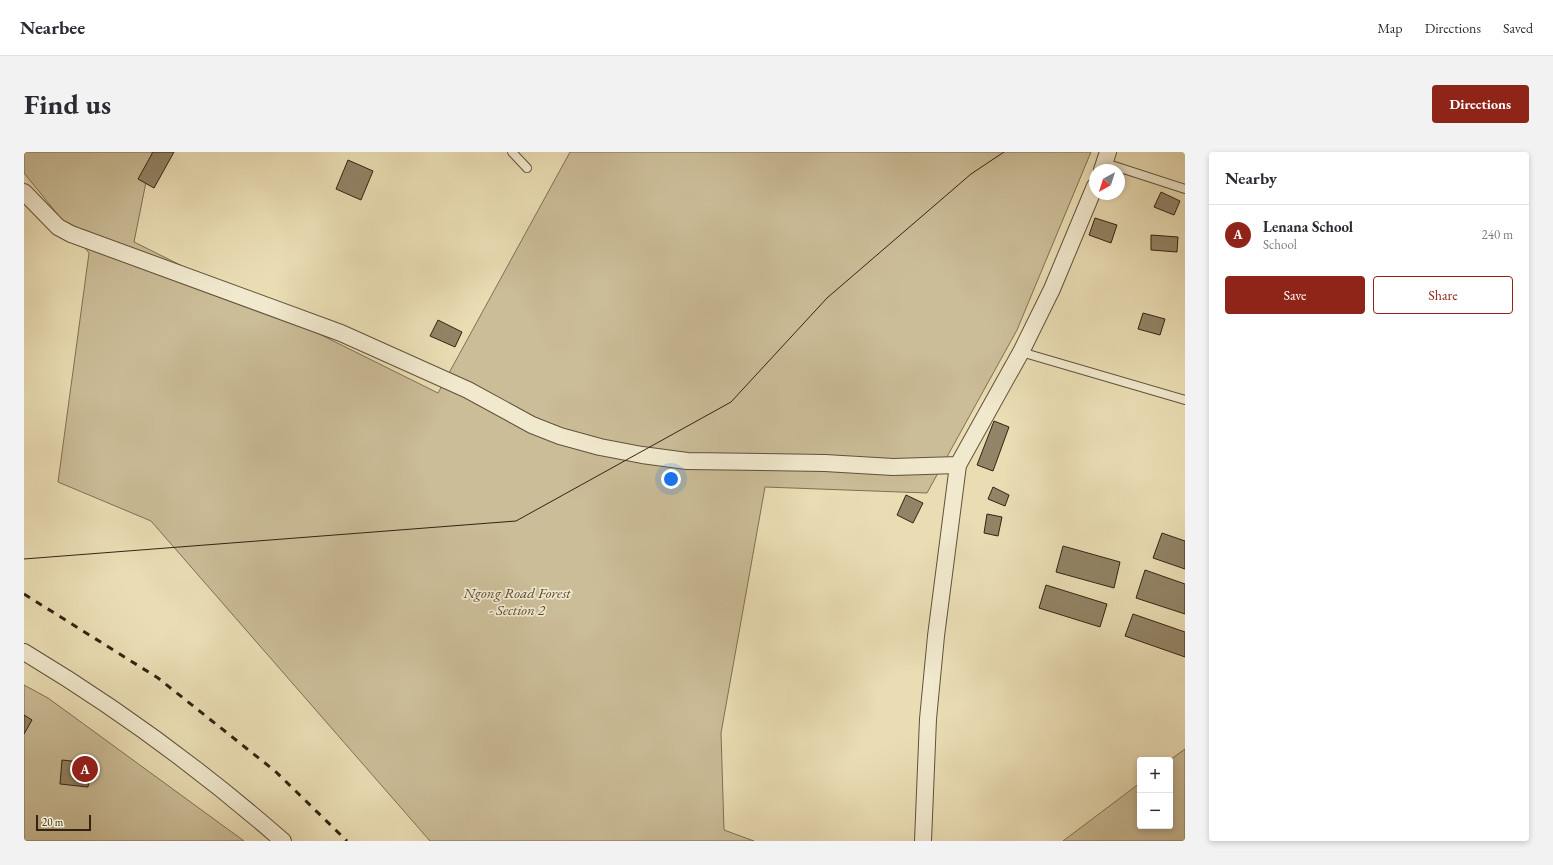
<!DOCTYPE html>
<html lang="en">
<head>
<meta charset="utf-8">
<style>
	:root { --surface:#fff; --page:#f2f2f3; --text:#2b2b33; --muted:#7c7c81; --line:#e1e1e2; --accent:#8f2418 }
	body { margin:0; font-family:"EB Garamond",serif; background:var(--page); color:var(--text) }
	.controls { position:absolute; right:12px; bottom:12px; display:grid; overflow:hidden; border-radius:4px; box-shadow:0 2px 6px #0003 }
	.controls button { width:36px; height:36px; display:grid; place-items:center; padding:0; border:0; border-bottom:1px solid var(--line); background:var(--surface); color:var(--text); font:20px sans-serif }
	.compass { position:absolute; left:1065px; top:12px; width:36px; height:36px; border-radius:50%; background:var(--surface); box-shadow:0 2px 6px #0003; rotate:219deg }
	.scale { position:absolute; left:12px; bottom:10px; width:55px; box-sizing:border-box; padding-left:4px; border:2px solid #332312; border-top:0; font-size:11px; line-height:14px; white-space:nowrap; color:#332312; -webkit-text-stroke:3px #f1e9ce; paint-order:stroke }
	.you { position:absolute; left:647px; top:327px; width:14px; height:14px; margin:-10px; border:3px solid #fff; border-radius:50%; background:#1a73e8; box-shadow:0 0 0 6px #1a73e833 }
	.badge { display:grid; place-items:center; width:26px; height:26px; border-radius:50%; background:var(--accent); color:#fff; font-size:13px; font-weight:700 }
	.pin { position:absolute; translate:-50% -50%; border:2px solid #fff; box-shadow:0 1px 4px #0006 }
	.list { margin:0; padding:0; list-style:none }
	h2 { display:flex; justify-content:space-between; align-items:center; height:52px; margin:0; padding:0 16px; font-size:17px }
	h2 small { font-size:13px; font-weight:400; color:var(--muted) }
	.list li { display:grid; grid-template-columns:26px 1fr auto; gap:12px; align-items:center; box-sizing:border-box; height:60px; padding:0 16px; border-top:1px solid var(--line) }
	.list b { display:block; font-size:15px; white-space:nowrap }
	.list p { margin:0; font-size:13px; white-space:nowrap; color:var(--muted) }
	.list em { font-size:13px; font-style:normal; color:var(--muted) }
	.actions { display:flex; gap:8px; padding:12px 16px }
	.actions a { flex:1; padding:9px 0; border:1px solid var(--accent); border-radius:4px; text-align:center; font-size:14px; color:var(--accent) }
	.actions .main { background:var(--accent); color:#fff }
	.map { position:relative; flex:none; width:1161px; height:689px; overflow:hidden; border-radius:4px }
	header { display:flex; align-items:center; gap:24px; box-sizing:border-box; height:56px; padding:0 20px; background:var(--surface); border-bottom:1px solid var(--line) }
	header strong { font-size:19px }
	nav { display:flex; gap:22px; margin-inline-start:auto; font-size:14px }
	.intro { display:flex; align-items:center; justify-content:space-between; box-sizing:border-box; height:96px; padding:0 24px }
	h1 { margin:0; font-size:28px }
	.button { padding:10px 18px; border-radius:4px; background:var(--accent); color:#fff; font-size:14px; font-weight:700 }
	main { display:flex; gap:24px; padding:0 24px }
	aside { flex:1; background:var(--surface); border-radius:4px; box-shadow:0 2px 6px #0003 }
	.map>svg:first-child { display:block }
	.green { fill:#cbbd98; stroke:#7f7055 }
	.building { fill:#928466; stroke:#332312 }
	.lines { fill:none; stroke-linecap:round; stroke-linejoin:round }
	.service-casing { stroke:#61523a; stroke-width:10 }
	.minor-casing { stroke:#61523a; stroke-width:18 }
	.service { stroke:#f1e9ce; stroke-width:8 }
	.minor { stroke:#f1e9ce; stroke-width:16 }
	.tram { stroke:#332312; stroke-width:1 }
	.rail { stroke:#332312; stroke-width:3; stroke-dasharray:7 7; stroke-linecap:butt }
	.labels { text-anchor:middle; stroke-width:3.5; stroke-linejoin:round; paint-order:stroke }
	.park-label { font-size:15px; font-style:italic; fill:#594a34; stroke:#f1e9ce }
</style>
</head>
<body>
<header>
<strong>Nearbee</strong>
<nav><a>Map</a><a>Directions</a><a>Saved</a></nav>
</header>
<div class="intro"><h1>Find us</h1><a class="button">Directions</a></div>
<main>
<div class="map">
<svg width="1161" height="689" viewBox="0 0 1161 689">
	<rect width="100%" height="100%" fill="#eaddb4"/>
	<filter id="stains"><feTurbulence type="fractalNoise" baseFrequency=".005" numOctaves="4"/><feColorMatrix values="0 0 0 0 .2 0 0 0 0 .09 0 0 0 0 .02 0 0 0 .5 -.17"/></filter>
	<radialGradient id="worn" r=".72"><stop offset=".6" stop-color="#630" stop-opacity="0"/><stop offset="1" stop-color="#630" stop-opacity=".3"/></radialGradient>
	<!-- green -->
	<g class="green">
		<path d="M 0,0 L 128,0 L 110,90 L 414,241 L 546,0 L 1067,0 L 993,178 L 903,341 L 741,335 L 697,581 L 700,678 L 730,689 L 406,689 L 127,369 L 34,330 L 65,101 L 0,21 Z"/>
		<path d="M 0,533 L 24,546 L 220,689 L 0,689 Z"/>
		<path d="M 1161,597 L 1161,689 L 1039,689 L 1116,631 L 1116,674 L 1146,674 L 1146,608 Z"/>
	</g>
	<!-- building -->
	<g class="building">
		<path d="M 129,0 L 150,0 L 130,36 L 114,27 Z"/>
		<path d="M 324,8 L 349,19 L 337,48 L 312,37 Z"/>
		<path d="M 1137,40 L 1156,49 L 1150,63 L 1130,55 Z"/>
		<path d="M 1071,66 L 1093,73 L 1087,91 L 1065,83 Z"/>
		<path d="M 1127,83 L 1154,85 L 1153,100 L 1127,98 Z"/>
		<path d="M 1119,161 L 1141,167 L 1136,183 L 1114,177 Z"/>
		<path d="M 414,168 L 438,180 L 431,195 L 406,184 Z"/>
		<path d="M 970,269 L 985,275 L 969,319 L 953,313 Z"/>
		<path d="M 969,335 L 985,343 L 981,354 L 964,347 Z"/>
		<path d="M 882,343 L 899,351 L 889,371 L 873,363 Z"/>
		<path d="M 963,362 L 978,365 L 974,384 L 960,381 Z"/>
		<path d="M 1138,381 L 1161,389 L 1161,417 L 1129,406 Z"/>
		<path d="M 1039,394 L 1096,410 L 1090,436 L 1032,420 Z"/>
		<path d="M 1121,418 L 1161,432 L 1161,462 L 1112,446 Z"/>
		<path d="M 1022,433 L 1083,452 L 1076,475 L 1015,456 Z"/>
		<path d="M 1109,462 L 1161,480 L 1161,505 L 1101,484 Z"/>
		<path d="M 0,563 L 8,568 L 0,582 Z"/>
		<path d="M 38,608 L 67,611 L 64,635 L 36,632 Z"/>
	</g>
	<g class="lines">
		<!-- service casing -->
		<g class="service-casing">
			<g id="service">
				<path d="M 488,0 L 503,16"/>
				<path d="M 1081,11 L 1161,37"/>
				<path d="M 997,200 L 1161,248"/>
			</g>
		</g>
		<!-- minor casing -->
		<g class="minor-casing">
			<g id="minor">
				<path d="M 1078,18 L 1084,0"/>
				<path d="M 0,40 L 34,75 L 47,82 L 317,181 L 444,238 L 508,273 L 536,284 L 576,295 L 618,303 L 663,309 L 801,311 L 869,315 L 934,313 L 997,200 L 1028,137 L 1071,34"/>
				<path d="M 0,500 C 92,555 179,619 259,689"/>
				<path d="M 899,689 L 904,567 L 912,484 L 934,313"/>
			</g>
		</g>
		<!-- service -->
		<use href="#service" class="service"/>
		<!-- minor -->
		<use href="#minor" class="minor"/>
		<!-- tram -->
		<path class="tram" d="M 0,407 L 492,369 L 707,250 L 803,146 L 947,22 L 980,0"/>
		<!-- rail -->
		<path class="rail" d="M 0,442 L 134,526 L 251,619 L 323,689"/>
	</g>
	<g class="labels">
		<!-- park labels -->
		<g class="park-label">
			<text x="493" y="446">Ngong Road Forest<tspan x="493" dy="17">- Section 2</tspan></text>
		</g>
	</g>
	<rect width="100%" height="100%" filter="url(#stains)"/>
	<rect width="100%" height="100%" fill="url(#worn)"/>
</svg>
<div class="controls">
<button>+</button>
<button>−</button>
</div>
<svg class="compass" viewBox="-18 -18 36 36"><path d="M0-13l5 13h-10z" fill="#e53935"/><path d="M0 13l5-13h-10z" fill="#7c7c81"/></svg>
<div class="scale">20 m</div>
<div class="you"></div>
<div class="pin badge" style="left:61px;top:617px">A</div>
</div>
<aside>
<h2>Nearby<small></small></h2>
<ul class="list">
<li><span class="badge">A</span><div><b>Lenana School</b><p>School</p></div><em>240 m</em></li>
</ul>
<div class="actions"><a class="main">Save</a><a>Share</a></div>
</aside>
</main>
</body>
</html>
